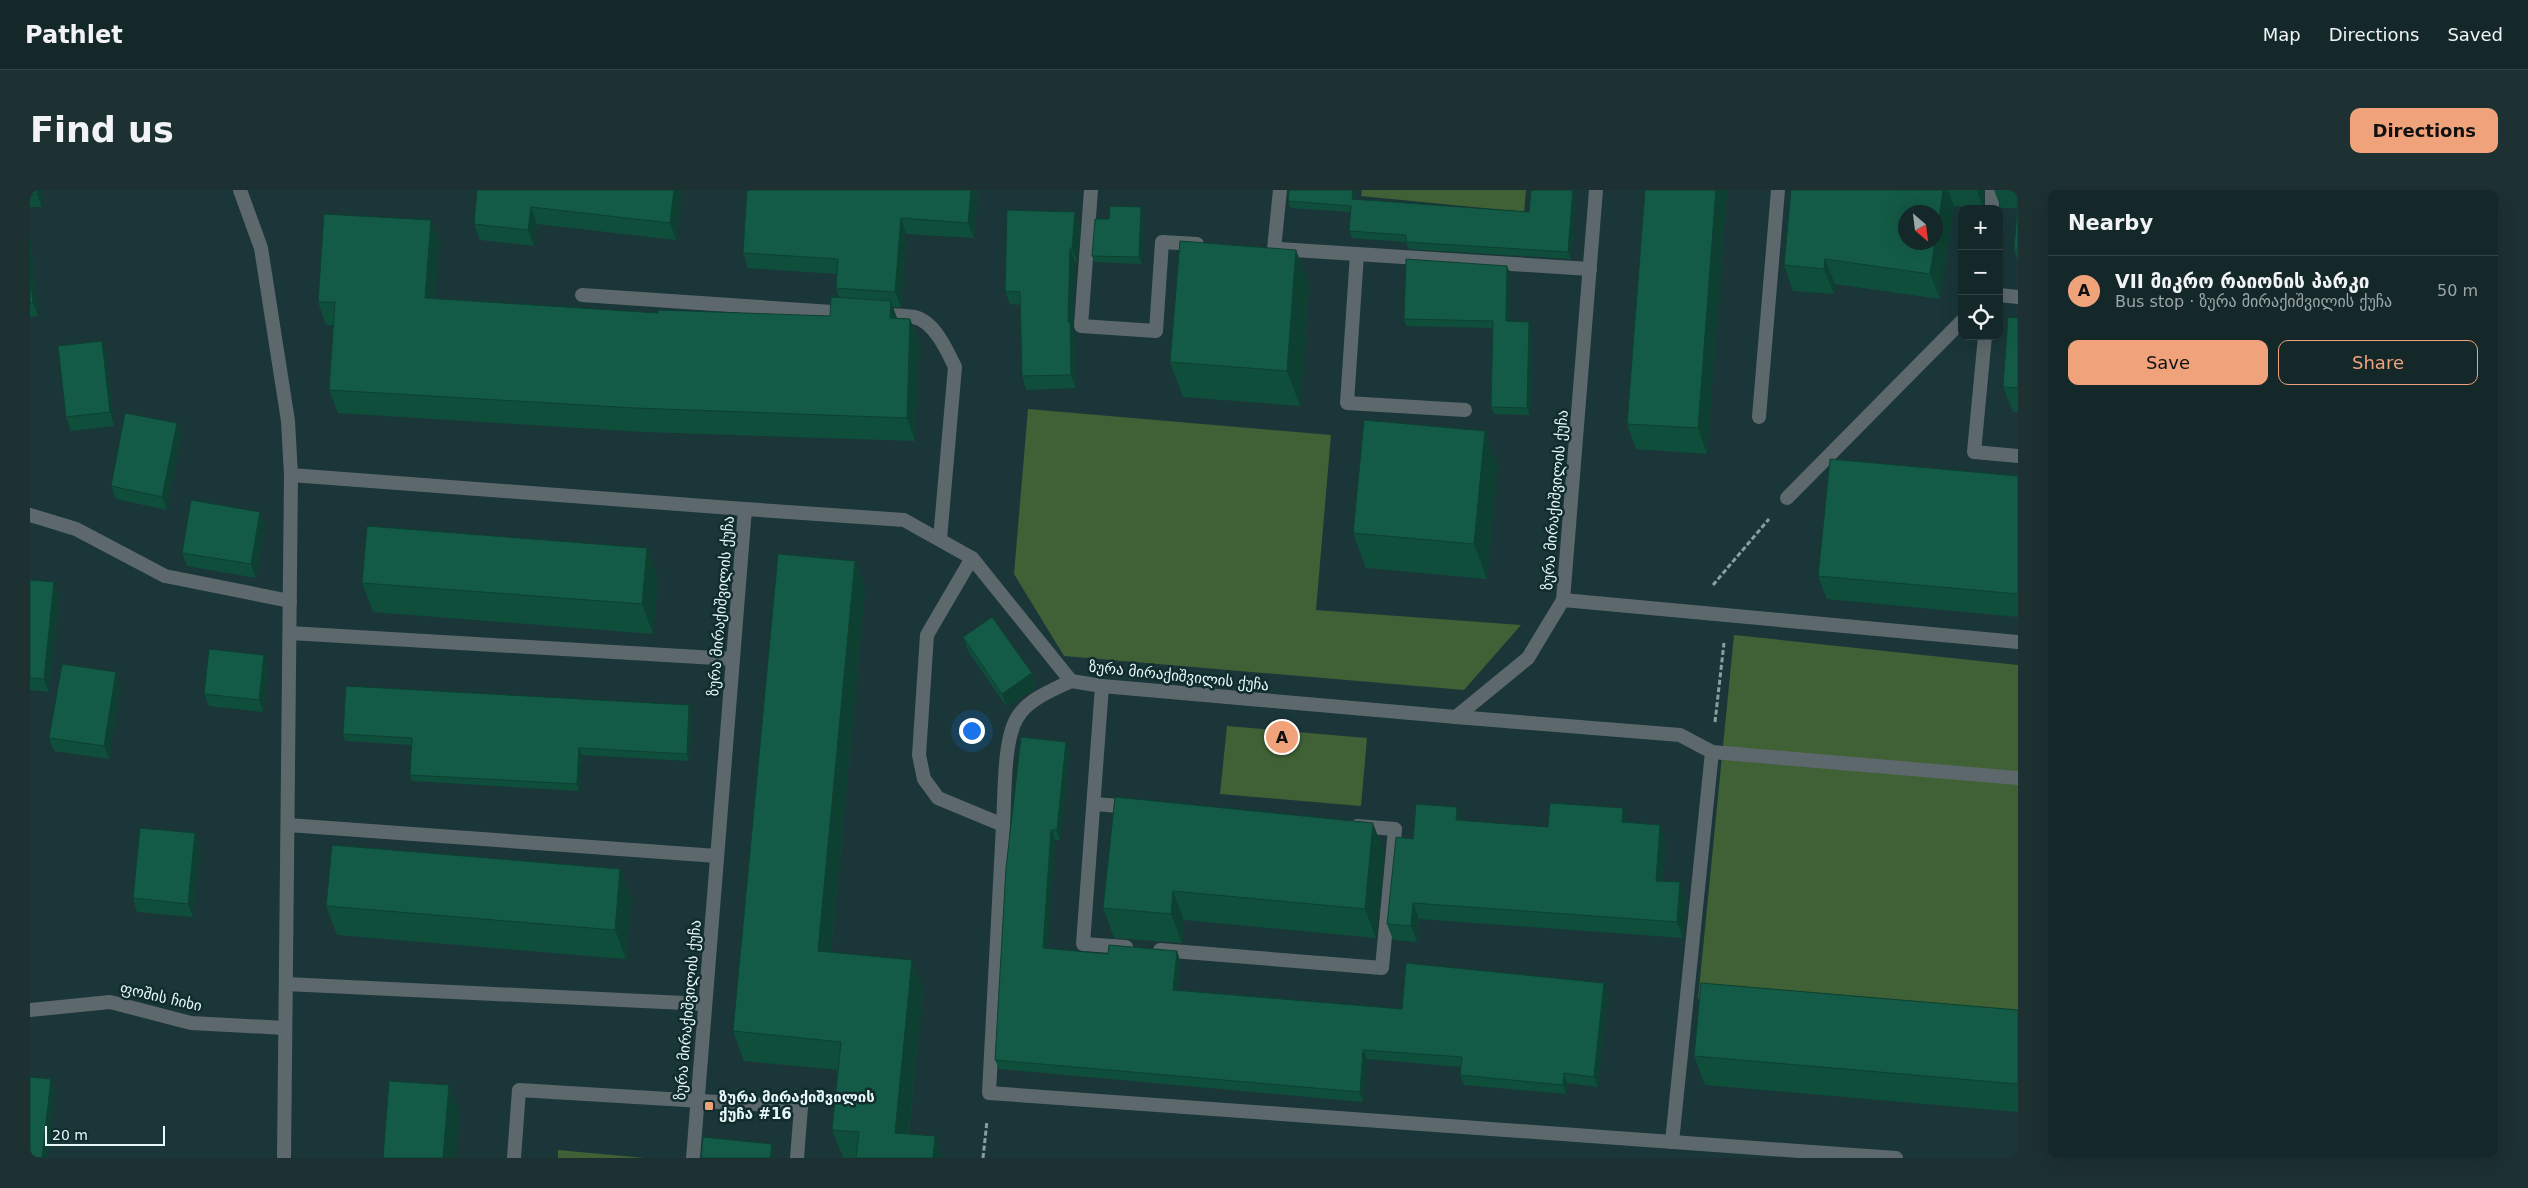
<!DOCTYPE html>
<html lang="en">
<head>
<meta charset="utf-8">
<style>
	:root { --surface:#14282a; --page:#1d3032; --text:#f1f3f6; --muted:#9da6a8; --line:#334447; --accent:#f0a27a }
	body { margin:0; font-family:"DejaVu Sans","Noto Sans Georgian",sans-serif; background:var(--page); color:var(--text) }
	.controls { position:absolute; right:15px; top:15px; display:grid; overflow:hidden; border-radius:10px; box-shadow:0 5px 20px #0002 }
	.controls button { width:45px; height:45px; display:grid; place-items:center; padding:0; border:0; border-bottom:1px solid var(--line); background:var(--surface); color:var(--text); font:25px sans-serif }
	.compass { position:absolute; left:1868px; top:15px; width:45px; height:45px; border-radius:50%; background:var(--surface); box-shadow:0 5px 20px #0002; rotate:152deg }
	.scale { position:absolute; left:15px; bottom:12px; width:120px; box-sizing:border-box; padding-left:5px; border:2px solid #e8f8f9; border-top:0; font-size:14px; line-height:18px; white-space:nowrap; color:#e8f8f9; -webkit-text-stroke:4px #102c2d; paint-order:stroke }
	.you { position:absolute; left:941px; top:540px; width:18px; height:18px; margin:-12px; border:4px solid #fff; border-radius:50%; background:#1a73e8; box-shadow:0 0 0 8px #1a73e833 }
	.badge { display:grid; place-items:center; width:32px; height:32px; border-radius:50%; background:var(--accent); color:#111; font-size:16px; font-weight:700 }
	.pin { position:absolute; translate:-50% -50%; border:2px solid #fff; box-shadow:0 1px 5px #0006 }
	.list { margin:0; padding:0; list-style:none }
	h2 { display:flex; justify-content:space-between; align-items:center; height:65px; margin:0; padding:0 20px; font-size:21px }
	h2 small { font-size:16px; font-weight:400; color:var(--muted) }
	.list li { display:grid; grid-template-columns:32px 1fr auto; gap:15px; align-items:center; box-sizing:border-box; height:70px; padding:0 20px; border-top:1px solid var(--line) }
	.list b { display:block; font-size:19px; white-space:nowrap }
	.list p { margin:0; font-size:16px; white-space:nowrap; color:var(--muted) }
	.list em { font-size:16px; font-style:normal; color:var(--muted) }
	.actions { display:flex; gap:10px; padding:15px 20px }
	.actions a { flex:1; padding:11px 0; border:1px solid var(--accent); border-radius:10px; text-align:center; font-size:18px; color:var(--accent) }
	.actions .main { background:var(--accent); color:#111 }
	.icon { flex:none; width:28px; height:28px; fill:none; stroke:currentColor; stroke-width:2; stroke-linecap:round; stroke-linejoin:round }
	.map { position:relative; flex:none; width:1988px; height:968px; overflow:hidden; border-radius:10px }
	header { display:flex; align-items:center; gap:30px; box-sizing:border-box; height:70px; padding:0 25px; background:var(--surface); border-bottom:1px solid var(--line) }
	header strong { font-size:24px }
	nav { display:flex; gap:28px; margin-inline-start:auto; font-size:18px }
	.intro { display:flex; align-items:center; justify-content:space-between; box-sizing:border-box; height:120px; padding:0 30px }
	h1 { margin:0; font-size:35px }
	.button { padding:12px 22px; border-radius:10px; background:var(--accent); color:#111; font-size:18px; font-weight:700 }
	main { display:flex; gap:30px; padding:0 30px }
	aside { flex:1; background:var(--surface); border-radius:10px; box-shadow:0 5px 20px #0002 }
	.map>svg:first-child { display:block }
	.green { fill:#406135 }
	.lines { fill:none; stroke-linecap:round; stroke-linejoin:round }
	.path { stroke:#899ea0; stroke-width:3; stroke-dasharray:5 2.5; stroke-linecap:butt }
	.service { stroke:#5d686d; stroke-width:14 }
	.pedestrian { stroke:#5d686d; stroke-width:14 }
	.minor { stroke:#5d686d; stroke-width:14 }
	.tertiary { stroke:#5d686d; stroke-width:14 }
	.wall { fill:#104e3c }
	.shaded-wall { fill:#0d4031 }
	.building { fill:#135b46; stroke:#0d4031 }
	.poi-dot { fill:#f0a27a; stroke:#102c2d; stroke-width:2 }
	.labels { text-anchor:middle; stroke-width:5; stroke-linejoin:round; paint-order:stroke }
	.street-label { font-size:15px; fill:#e8f8f9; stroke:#102c2d }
	.poi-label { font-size:15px; font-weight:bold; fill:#e8f8f9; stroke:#102c2d; text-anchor:start }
</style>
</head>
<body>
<header>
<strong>Pathlet</strong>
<nav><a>Map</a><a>Directions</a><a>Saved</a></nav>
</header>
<div class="intro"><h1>Find us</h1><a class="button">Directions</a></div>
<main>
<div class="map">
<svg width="1988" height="968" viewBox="0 0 1988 968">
	<rect width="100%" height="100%" fill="#1a3638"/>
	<!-- green -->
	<g class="green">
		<path d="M 1332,0 L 1496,0 L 1494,22 L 1331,6 Z"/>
		<path d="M 998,219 L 1301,245 L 1286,420 L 1491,435 L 1434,500 L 1034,466 L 984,384 Z"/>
		<path d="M 1704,445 L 1988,475 L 1988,835 L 1668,809 Z"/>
		<path d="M 1197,536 L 1337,548 L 1331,616 L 1190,604 Z"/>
		<path d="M 528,960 L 615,968 L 528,968 Z"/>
	</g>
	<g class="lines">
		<!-- path -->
		<g class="path">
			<path d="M 1683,395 L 1739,329"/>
			<path d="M 1685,532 L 1694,453"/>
			<path d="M 953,968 L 957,931"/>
		</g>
		<!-- service -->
		<g class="service">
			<path d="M 1061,0 L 1051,136 L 1126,141 L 1132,52 L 1167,54"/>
			<path d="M 1962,19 L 1962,0"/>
			<path d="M 1244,59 L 1250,0"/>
			<path d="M 1249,59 L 1560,79"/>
			<path d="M 1327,64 L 1317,213 L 1435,220"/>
			<path d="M 552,105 L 817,123"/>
			<path d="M 1969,105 L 1988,107"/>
			<path d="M 849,125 C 860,125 873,125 884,127 C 904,131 917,160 925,177 L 910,349"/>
			<path d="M 1955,146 L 1944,262 L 1988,266"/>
			<path d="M 1729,227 L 1748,0"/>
			<path d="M 1757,308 L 1932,131"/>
			<path d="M 942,368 L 897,445 L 889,565 L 894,589 L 908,608 L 973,635 L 959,903 L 1866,968"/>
			<path d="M 1533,410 L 1988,452"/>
			<path d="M 260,443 L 703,469"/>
			<path d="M 1072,496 L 1053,754 L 1096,757"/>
			<path d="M 1426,527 L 1650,545 L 1682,562 L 1642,952"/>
			<path d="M 1065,614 L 1101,617"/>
			<path d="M 258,635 L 687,666"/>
			<path d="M 973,635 C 975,607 973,551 987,528 C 998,509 1023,500 1041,491"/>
			<path d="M 1130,760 L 1352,778 L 1365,639 L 1327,636"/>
			<path d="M 256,794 L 675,814"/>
			<path d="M 484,968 L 489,900 L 771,917 L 767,968"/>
		</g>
		<!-- pedestrian -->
		<path class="pedestrian" d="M 1682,562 L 1988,588"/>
		<!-- minor -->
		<g class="minor">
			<path d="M 210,0 L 231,58 L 258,231 L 261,285 L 254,968"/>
			<path d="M 261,285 L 715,319"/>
			<path d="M 0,325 L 46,339 L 135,386 L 260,411"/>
			<path d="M 0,820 L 80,812 L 161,833 L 255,838"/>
		</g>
		<!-- tertiary -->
		<path class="tertiary" d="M 663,968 L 715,319 L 874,330 L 942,368 L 1041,491 L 1072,496 L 1426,527 L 1498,468 L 1533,410 L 1566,0"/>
	</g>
	<!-- wall -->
	<g class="wall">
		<rect x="0" y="0" width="12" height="17"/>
		<path d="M 447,0 L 652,0 L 646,50 L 507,34 L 504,56 L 450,50 L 444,34 Z"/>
		<path d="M 948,0 L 944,48 L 876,44 L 871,117 L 863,117 L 867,128 L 880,129 L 889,152 L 885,251 L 613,242 L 308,223 L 299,200 L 303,135 L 296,135 L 288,112 L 401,30 L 409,53 L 405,109 L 628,123 L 800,126 L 809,108 L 806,98 L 807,84 L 718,78 L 713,63 Z"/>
		<path d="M 1259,0 L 1326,0 L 1325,9 L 1499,22 L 1546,0 L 1541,69 L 1379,59 L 1376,52 L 1322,48 L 1319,41 L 1320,22 L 1261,18 L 1258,11 Z"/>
		<path d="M 1615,0 L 1697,0 L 1677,264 L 1606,259 L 1597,234 Z"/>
		<path d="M 1761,0 L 1954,0 L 1953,17 L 1924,16 L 1910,109 L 1805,94 L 1804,104 L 1763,101 L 1754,75 Z"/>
		<path d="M 1964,0 L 1988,0 L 1988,71 L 1984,60 L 1987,18 L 1971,18 Z"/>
		<path d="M 1045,22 L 1050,35 L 1047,72 L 1045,72 L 1043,140 L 1045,145 L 1046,198 L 996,200 L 992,186 L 991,115 L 980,114 L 975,101 Z"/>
		<path d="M 1113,24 L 1112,74 L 1064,72 L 1062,66 L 1079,29 Z"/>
		<path d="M 0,47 L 8,126 L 0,127 Z"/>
		<path d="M 1480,83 L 1479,131 L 1502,139 L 1500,225 L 1464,224 L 1461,217 L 1463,138 L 1376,136 L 1374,129 Z"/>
		<path d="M 1279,95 L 1270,216 L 1153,207 L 1140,172 Z"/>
		<path d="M 1988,128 L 1988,222 L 1983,222 L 1973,197 Z"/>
		<path d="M 76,164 L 84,236 L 41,241 L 36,227 Z"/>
		<path d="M 1455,241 L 1467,276 L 1457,389 L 1336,378 L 1323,343 Z"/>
		<path d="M 151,246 L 137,320 L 86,309 L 81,296 Z"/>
		<path d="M 1988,286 L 1988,427 L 1797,409 L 1788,386 Z"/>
		<path d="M 235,335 L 226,388 L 157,376 L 152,363 Z"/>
		<path d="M 825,371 L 835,400 L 801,762 L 893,799 L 879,944 L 913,968 L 813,968 L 802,940 L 808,880 L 714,871 L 703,841 Z"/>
		<path d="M 628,387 L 623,444 L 343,422 L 332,393 Z"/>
		<path d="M 0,390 L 29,405 L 19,502 L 0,500 Z"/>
		<path d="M 933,447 L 1002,483 L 1006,497 L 977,517 L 938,461 Z"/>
		<path d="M 238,477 L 233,522 L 179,516 L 174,504 Z"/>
		<path d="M 90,495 L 79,569 L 24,561 L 19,548 Z"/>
		<path d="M 659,515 L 662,522 L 659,571 L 552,565 L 549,601 L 382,591 L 380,585 L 381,555 L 315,551 L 313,544 Z"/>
		<path d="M 1039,562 L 1030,650 L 1025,650 L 1017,759 L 1078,764 L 1147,761 L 1150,771 L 1148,800 L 1372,819 L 1578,803 L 1568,897 L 1537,893 L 1536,904 L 1434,895 L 1430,885 L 1431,877 L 1337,869 L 1333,912 L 969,879 L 965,870 Z"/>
		<path d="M 1085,607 L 1354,662 L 1346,748 L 1154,730 L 1152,753 L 1084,748 L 1073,718 Z"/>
		<path d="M 1432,631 L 1518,637 L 1598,633 L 1636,652 L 1633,691 L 1656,709 L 1653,748 L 1389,729 L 1387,752 L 1363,750 L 1357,734 L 1383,649 Z"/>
		<path d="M 165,643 L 170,656 L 163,727 L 107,722 L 103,708 Z"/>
		<path d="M 590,679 L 601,709 L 596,769 L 307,745 L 296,716 Z"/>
		<path d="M 1988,820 L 1988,922 L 1675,895 L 1664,866 Z"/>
	</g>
	<!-- shaded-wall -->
	<g class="shaded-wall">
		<path d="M 7,0 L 12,0 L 12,17 L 7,4 Z"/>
		<path d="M 644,0 L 652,0 L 646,50 L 640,33 Z"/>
		<path d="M 941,0 L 948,0 L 944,48 L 938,33 Z"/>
		<path d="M 1323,0 L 1326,0 L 1325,16 L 1322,9 Z"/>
		<path d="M 1543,0 L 1546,0 L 1541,69 L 1538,62 Z"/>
		<path d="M 1686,0 L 1697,0 L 1677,264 L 1668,238 Z"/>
		<path d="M 1913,0 L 1918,0 L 1924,16 L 1910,109 L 1900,84 Z"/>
		<path d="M 1947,0 L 1954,0 L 1953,17 Z"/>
		<path d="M 501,17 L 507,34 L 504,56 L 498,40 Z"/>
		<path d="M 1111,17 L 1113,24 L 1112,74 L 1109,67 Z"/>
		<path d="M 1045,22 L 1050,35 L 1047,72 L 1042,59 Z"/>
		<path d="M 871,28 L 876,44 L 871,117 L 865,102 Z"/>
		<path d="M 401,30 L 409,53 L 404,132 L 395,108 Z"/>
		<path d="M 0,47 L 8,126 L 3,113 L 0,84 Z"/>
		<path d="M 1040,59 L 1045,72 L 1043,140 L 1045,145 L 1046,198 L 1041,185 L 1038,132 Z"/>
		<path d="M 1266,60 L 1279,95 L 1270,216 L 1257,181 Z"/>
		<path d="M 1795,69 L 1805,94 L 1804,104 L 1794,79 Z"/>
		<path d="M 1477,76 L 1480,83 L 1479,138 L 1476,131 Z"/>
		<path d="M 861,111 L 869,135 L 860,128 Z"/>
		<path d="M 880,129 L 889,152 L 885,251 L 877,228 Z"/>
		<path d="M 1499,132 L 1502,139 L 1500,225 L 1497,218 Z"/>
		<path d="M 72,151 L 76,164 L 84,236 L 80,222 Z"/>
		<path d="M 147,233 L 151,246 L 137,320 L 132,307 Z"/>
		<path d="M 1455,241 L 1467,276 L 1457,389 L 1444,354 Z"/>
		<path d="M 230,322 L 235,335 L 226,388 L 221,374 Z"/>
		<path d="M 617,358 L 628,387 L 623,444 L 612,414 Z"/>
		<path d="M 825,371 L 835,400 L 798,790 L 788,761 Z"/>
		<path d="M 24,392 L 29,405 L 19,502 L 14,489 Z"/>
		<path d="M 234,465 L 238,477 L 233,522 L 229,510 Z"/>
		<path d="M 86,482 L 90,495 L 79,569 L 74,556 Z"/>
		<path d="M 1002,483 L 1006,497 L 977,517 L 972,504 Z"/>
		<path d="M 659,515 L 662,522 L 659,571 L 657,564 Z"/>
		<path d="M 1036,552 L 1039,562 L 1030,650 L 1027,640 Z"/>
		<path d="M 549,558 L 552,565 L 549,601 L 547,594 Z"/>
		<path d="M 1427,617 L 1433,633 L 1426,630 Z"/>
		<path d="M 1593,618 L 1599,635 L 1592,632 Z"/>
		<path d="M 1343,633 L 1354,662 L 1346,748 L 1335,719 Z"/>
		<path d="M 1630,635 L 1636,652 L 1632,707 L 1626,691 Z"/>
		<path d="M 1021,640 L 1025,650 L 1017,768 L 1013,758 Z"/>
		<path d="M 165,643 L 170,656 L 163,727 L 158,714 Z"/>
		<path d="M 590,679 L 601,709 L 596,769 L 585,740 Z"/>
		<path d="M 1650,692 L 1656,709 L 1653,748 L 1647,732 Z"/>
		<path d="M 1143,701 L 1154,730 L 1152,753 L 1141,724 Z"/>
		<path d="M 1383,713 L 1389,729 L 1387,752 L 1381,736 Z"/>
		<path d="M 1147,761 L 1150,771 L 1147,810 L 1143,800 Z"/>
		<path d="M 882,770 L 893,799 L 876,968 L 865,943 Z"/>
		<path d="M 1574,793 L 1578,803 L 1568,897 L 1564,887 Z"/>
		<path d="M 1333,860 L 1337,869 L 1333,912 L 1330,902 Z"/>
		<path d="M 1534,883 L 1537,893 L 1536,904 L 1533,895 Z"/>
		<path d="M 21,889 L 25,902 L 18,968 L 12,968 Z"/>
		<path d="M 419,895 L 430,924 L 426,968 L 413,968 Z"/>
		<path d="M 905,946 L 913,968 L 903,968 Z"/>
		<path d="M 742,954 L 744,961 L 743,968 L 740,968 Z"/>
	</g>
	<!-- building -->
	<g class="building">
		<rect x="0" y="0" width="7" height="4"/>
		<path d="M 447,0 L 644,0 L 640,33 L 501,17 L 498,40 L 444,34 Z"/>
		<path d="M 717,0 L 941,0 L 938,33 L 871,28 L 865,102 L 806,98 L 808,69 L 713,63 Z"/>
		<path d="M 1259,0 L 1323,0 L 1322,9 L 1499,22 L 1501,0 L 1543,0 L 1538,62 L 1376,52 L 1376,45 L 1319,41 L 1321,16 L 1258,11 Z"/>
		<path d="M 1615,0 L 1686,0 L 1668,238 L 1597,234 Z"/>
		<path d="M 1761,0 L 1913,0 L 1906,50 L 1906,22 L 1876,22 L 1876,52 L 1905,52 L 1900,84 L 1795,69 L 1794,79 L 1754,75 Z"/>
		<path d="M 1988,6 L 1988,60 L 1984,60 Z"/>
		<path d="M 1080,16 L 1111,17 L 1109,67 L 1062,66 L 1065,29 L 1079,29 Z"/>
		<path d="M 977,20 L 1045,22 L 1042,59 L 1040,59 L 1038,132 L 1040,132 L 1041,185 L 992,186 L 990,102 L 975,101 Z"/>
		<path d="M 294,24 L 401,30 L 395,108 L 628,123 L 628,120 L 800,126 L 801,107 L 861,111 L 860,128 L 880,129 L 877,228 L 605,218 L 299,200 L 305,112 L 288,112 Z"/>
		<path d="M 1150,51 L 1266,60 L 1257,181 L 1140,172 Z"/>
		<path d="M 1376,69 L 1477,76 L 1476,131 L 1499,132 L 1497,218 L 1461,217 L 1463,131 L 1374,129 Z"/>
		<path d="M 0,84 L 3,113 L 0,113 Z"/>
		<path d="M 1978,127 L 1988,128 L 1988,198 L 1973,197 Z"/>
		<path d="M 72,151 L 80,222 L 36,227 L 28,156 Z"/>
		<path d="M 95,223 L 147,233 L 132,307 L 81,296 Z"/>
		<path d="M 1334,230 L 1455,241 L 1444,354 L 1323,343 Z"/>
		<path d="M 1800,269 L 1988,286 L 1988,404 L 1788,386 Z"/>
		<path d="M 161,310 L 230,322 L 221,374 L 152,363 Z"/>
		<path d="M 337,336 L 617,358 L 612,414 L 332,393 Z"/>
		<path d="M 748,364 L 825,371 L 788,761 L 882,770 L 865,943 L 905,946 L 903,968 L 826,968 L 829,942 L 802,940 L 811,852 L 703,841 Z"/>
		<path d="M 0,390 L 24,392 L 14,489 L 0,488 Z"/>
		<path d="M 962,427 L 1002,483 L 972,504 L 933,447 Z"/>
		<path d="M 179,459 L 234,465 L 229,510 L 174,504 Z"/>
		<path d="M 32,474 L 86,482 L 74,556 L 19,548 Z"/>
		<path d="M 316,496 L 659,515 L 657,564 L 549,558 L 547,594 L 380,585 L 382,548 L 313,544 Z"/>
		<path d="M 991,547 L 1036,552 L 1027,640 L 1021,640 L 1013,758 L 1078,764 L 1079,755 L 1147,761 L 1143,800 L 1372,819 L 1376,773 L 1574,793 L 1564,887 L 1534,883 L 1533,895 L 1430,885 L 1432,867 L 1333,860 L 1330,902 L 965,870 L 976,678 Z"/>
		<path d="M 1085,607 L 1343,633 L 1335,719 L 1143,701 L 1141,724 L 1073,718 Z"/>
		<path d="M 1520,613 L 1593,618 L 1592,632 L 1630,635 L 1626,691 L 1650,692 L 1647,732 L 1383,713 L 1381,736 L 1357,734 L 1366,647 L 1383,649 L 1386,614 L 1427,617 L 1426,630 L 1518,637 Z"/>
		<path d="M 110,638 L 165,643 L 158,714 L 103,708 Z"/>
		<path d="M 302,655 L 590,679 L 585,740 L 296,716 Z"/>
		<path d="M 1671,793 L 1988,820 L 1988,894 L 1664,866 Z"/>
		<path d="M 0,887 L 21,889 L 12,968 L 0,967 Z"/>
		<path d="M 359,891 L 419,895 L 413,968 L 353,968 Z"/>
		<path d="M 673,947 L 742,954 L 740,968 L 671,968 Z"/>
	</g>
	<!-- markers -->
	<rect class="poi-dot" x="674" y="911" width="10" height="10" rx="2.5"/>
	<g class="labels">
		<!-- street labels -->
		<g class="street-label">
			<text transform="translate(1525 310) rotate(-85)" y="5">ზურა მირაქიშვილის ქუჩა</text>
			<text transform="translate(691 416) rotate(-85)" y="5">ზურა მირაქიშვილის ქუჩა</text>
			<text transform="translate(1149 486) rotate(6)" y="5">ზურა მირაქიშვილის ქუჩა</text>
			<text transform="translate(131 807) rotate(13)" y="5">ფოშის ჩიხი</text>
			<text transform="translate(658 820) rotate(-85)" y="5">ზურა მირაქიშვილის ქუჩა</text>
		</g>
		<!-- poi labels -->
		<g class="poi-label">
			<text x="689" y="912">ზურა მირაქიშვილის<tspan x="689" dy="17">ქუჩა #16</tspan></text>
		</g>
	</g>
</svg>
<div class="controls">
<button>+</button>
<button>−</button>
<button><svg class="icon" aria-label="locate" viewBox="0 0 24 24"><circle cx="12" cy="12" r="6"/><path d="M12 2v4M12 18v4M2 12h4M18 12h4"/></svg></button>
</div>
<svg class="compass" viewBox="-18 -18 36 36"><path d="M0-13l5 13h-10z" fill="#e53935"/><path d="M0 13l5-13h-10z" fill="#9da6a8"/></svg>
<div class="scale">20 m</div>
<div class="you"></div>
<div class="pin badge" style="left:1252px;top:547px">A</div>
</div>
<aside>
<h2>Nearby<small></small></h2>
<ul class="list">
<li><span class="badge">A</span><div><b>VII მიკრო რაიონის პარკი</b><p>Bus stop · ზურა მირაქიშვილის ქუჩა</p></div><em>50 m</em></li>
</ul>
<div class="actions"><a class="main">Save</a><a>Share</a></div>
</aside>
</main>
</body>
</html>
